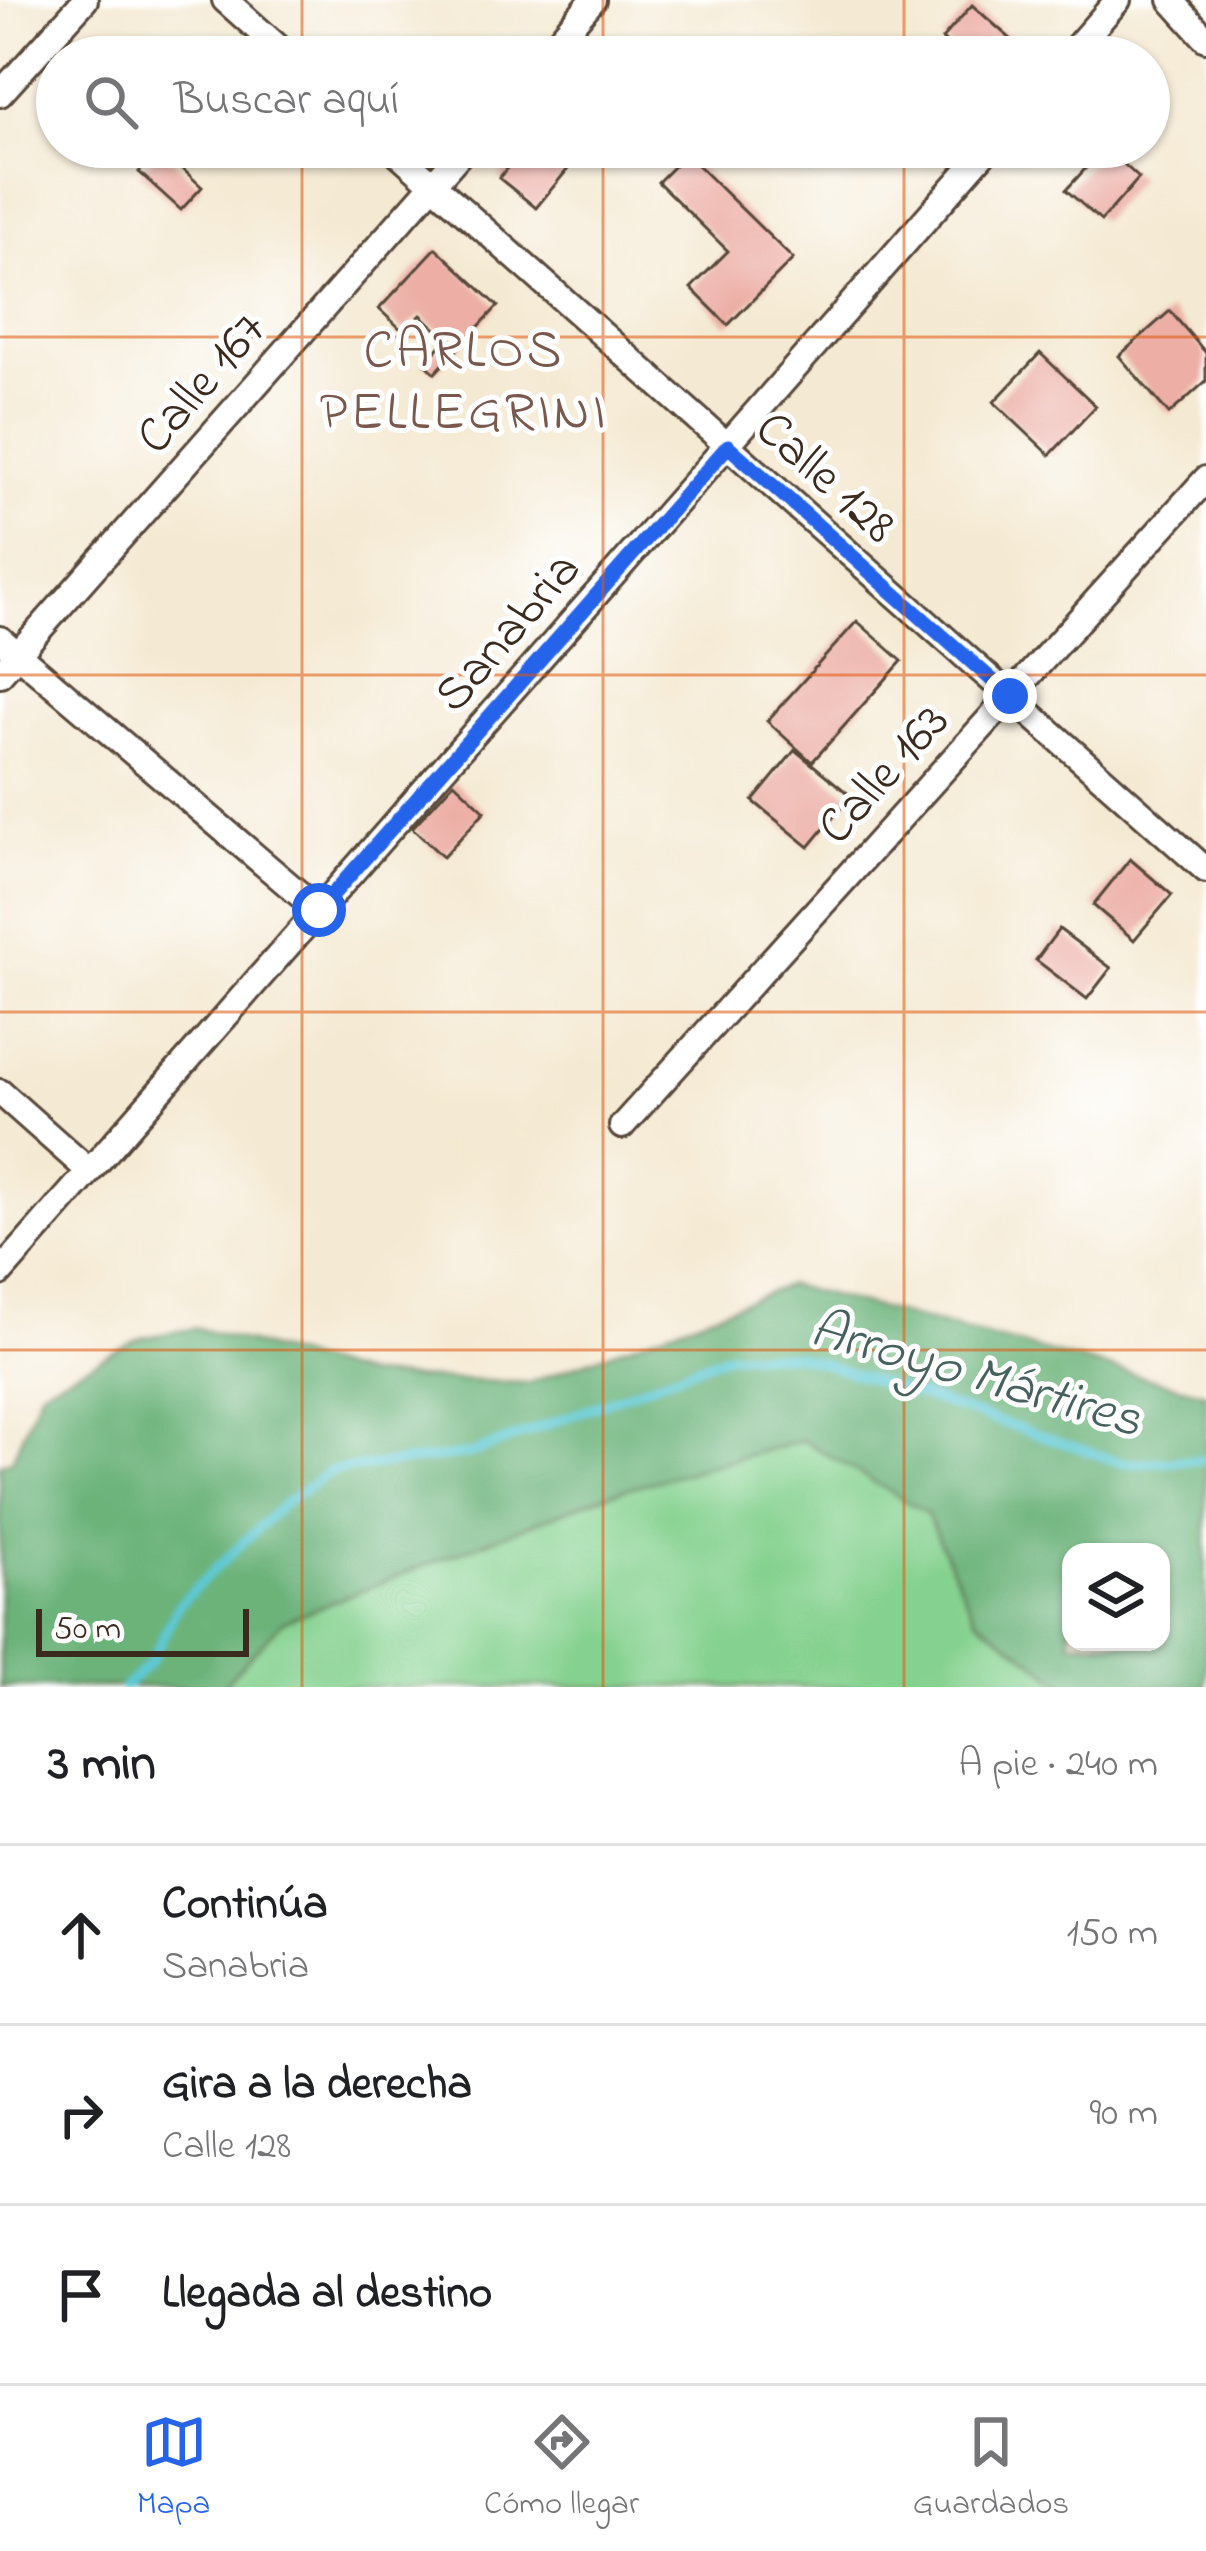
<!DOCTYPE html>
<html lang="es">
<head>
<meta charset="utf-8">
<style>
	:root { --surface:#fff; --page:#f2f2f2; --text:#202124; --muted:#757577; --line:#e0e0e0; --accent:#2563eb }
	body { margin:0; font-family:"Indie Flower",sans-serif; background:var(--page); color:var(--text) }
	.controls { position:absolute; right:36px; bottom:36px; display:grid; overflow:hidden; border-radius:24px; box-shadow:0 3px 9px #0004 }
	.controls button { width:108px; height:108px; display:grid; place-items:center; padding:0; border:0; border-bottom:3px solid var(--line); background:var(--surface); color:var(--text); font:60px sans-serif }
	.scale { position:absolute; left:36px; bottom:30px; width:213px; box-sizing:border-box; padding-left:12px; border:6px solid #3b2a1e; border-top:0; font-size:33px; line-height:42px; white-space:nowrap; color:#3b2a1e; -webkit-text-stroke:9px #fff; paint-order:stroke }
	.stop { position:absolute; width:36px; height:36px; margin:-27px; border:9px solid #2563eb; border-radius:50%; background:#fff }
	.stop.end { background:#2563eb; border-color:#fff; box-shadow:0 3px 12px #0008 }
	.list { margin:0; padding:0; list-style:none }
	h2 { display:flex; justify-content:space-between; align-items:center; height:156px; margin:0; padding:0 48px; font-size:51px }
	h2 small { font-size:39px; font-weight:400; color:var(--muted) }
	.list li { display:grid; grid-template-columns:78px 1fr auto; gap:36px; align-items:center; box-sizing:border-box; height:180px; padding:0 48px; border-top:3px solid var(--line) }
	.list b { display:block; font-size:45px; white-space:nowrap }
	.list p { margin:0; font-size:39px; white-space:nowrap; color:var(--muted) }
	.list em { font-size:39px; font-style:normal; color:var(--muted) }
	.icon { flex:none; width:66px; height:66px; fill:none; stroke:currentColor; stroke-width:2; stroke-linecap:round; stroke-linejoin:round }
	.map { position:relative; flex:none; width:1206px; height:1687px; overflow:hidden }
	.search { position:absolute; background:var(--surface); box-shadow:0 3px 9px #0004; left:36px; right:36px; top:36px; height:132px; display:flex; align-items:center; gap:30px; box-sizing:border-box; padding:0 42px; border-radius:66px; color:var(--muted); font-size:45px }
	.sheet { height:696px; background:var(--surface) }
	nav { display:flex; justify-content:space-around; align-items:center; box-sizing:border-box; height:168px; border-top:3px solid var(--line); background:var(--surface); font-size:33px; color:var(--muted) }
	nav a { display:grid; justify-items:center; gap:6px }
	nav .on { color:var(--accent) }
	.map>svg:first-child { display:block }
	.green { fill:#85d18f; stroke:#607e56; stroke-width:3 }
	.forest { fill:#6cb37a; stroke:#546e4c; stroke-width:3; fill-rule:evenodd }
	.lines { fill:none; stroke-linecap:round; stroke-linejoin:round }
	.stream { stroke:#5dc9d4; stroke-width:9 }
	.building { fill:#ecaea5 }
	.street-casing { stroke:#574739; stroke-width:30 }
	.street { stroke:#fff; stroke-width:24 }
	.route { stroke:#2563eb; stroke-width:15 }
	.grid { fill:none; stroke:#df570d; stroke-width:3; stroke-opacity:0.55 }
	.labels { text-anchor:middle; stroke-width:10; stroke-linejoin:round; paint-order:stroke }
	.street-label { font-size:51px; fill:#3b2a1e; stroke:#fff }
	.neighbourhood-label { font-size:54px; letter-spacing:3px; fill:#79584d; stroke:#fff }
	.water-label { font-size:54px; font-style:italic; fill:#47625e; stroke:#fff }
</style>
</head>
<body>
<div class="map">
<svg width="1206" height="1687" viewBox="0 0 1206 1687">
	<rect width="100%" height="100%" fill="#fff"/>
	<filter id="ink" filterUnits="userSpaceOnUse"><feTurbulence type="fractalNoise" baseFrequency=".00833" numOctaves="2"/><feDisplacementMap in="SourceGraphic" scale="24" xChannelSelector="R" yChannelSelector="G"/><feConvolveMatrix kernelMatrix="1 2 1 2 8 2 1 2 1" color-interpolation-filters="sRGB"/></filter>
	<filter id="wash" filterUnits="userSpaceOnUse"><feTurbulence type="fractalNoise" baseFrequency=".004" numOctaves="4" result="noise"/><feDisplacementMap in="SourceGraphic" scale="48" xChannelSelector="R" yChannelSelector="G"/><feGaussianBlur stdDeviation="2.7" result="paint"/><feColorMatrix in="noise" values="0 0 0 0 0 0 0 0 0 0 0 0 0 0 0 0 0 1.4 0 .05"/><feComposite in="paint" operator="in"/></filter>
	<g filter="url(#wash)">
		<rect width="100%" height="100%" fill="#f4e9d2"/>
		<!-- green -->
		<path class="green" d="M 803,1440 L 926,1513 L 975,1617 L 1068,1687 L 221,1687 L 283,1621 L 610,1493 Z"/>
		<!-- forest -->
		<path class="forest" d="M 788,1285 L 1206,1393 L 1206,1687 L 1068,1687 L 975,1617 L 926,1513 L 803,1440 L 610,1493 L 283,1621 L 221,1687 L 0,1687 L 0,1464 L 12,1460 L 41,1389 L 141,1338 L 197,1328 L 365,1376 L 529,1383 ZM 1071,1552 L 1161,1552 L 1161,1642 L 1071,1642 Z"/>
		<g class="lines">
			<!-- stream -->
			<path class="stream" d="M 124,1687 L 150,1663 L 179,1604 L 282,1505 L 331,1471 L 472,1454 L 729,1354 L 797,1355 L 1123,1463 L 1206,1460"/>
		</g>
		<g id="blocks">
			<!-- building -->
			<g class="building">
				<path d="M 972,5 L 1013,41 L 999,57 L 963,57 L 942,39 Z"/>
				<path d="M 524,147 L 586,147 L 536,208 L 499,178 Z"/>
				<path d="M 1105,147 L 1139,178 L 1101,221 L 1066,190 Z"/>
				<path d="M 161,149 L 202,187 L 181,210 L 139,172 Z"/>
				<path d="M 686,154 L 793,259 L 728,325 L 691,288 L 728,251 L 658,182 Z"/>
				<path d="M 436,248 L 498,306 L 435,373 L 425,363 L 447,339 L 421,315 L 404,332 L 379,309 Z"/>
				<path d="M 1170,311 L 1206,353 L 1206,381 L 1169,414 L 1119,356 Z"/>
				<path d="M 1040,353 L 1096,406 L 1050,455 L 994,402 Z"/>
				<path d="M 857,621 L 902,661 L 812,762 L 767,721 Z"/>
				<path d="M 795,750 L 851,796 L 809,847 L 753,801 Z"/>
				<path d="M 454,782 L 485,811 L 443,857 L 412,828 Z"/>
				<path d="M 1130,859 L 1172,895 L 1134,940 L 1093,905 Z"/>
				<path d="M 1059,929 L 1111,968 L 1087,999 L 1036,960 Z"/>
			</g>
		</g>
	</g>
	<g filter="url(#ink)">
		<use href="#blocks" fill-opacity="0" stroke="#574739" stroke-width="3"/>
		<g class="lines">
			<!-- street casing -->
			<g class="street-casing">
				<g id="street">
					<path d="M 225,0 L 289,57"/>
					<path d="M 1171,0 L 1206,39"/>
					<path d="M 544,57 L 593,0"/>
					<path d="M 1068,57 L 1118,0"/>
					<path d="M 0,94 L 85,0"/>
					<path d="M 391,147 L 1206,870"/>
					<path d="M 0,639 L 318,910"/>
					<path d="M 0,674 L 466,147"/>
					<path d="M 0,1092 L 89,1171"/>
					<path d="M 622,1126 L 1206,479"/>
					<path d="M 0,1273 L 989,147"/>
				</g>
			</g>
			<!-- street -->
			<use href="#street" class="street"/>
		</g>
	</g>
	<g class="lines" filter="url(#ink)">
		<!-- route -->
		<path class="route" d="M 319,910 L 728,446 L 1010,696"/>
	</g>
	<!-- grid -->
	<path class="grid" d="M 302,0 L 302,57M 603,0 L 603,57M 904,0 L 904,57M 302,147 L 302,1687M 603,147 L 603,1687M 904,147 L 904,1687M 0,337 L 1206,337M 0,675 L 1206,675M 0,1012 L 1206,1012M 0,1350 L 1206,1350"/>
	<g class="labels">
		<!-- street labels -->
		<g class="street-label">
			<text transform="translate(199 381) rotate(-49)" y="18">Calle 167</text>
			<text transform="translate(828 475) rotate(42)" y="18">Calle 128</text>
			<text transform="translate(505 630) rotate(-49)" y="18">Sanabria</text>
			<text transform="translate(881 772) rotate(-48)" y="18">Calle 163</text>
		</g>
		<!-- neighbourhood labels -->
		<g class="neighbourhood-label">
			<text x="464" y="366">CARLOS<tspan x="464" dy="62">PELLEGRINI</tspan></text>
		</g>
		<!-- water labels -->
		<g class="water-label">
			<text transform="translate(977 1371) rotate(16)" y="19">Arroyo Mártires</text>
		</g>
	</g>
</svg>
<div class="controls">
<button><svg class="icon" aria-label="layers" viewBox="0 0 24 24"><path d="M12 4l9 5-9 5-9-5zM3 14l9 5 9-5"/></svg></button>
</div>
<div class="scale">50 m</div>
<div class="stop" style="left:319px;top:910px"></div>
<div class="stop end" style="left:1010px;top:696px"></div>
<div class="search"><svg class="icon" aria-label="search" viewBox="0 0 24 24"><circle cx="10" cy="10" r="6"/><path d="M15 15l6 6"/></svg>Buscar aquí</div>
</div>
<section class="sheet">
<h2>3 min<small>A pie · 240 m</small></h2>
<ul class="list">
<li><svg class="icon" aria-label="ahead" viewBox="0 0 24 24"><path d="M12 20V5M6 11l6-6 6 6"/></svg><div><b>Continúa</b><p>Sanabria</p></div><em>150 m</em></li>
<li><svg class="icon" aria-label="right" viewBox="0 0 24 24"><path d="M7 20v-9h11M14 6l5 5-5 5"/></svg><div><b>Gira a la derecha</b><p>Calle 128</p></div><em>90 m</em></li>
<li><svg class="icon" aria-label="arrive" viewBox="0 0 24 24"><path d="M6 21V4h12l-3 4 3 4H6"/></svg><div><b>Llegada al destino</b></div></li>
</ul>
</section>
<nav>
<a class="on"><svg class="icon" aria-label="map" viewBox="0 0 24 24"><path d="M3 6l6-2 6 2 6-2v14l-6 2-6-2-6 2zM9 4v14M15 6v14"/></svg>Mapa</a>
<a><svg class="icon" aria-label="directions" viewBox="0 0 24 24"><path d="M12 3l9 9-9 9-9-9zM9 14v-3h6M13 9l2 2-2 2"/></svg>Cómo llegar</a>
<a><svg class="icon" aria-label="saved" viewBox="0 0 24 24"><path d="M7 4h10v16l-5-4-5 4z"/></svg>Guardados</a>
</nav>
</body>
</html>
